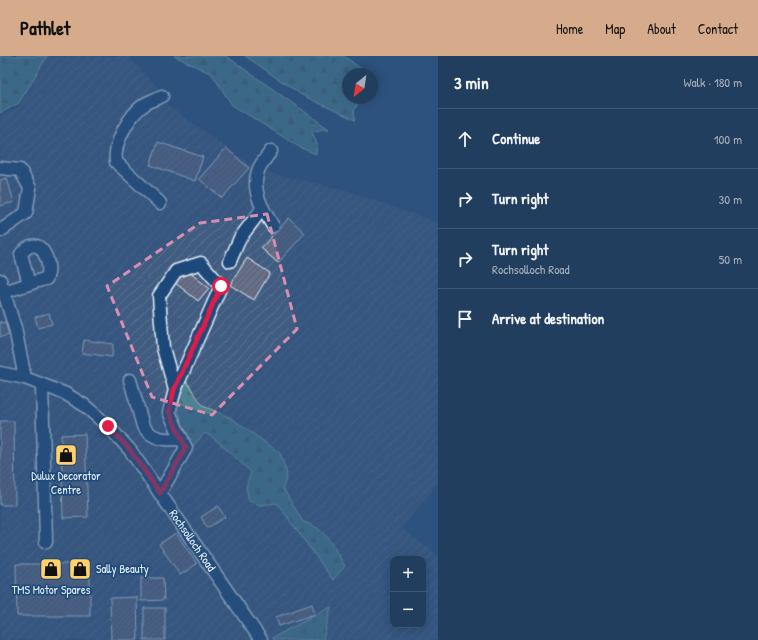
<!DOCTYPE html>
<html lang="en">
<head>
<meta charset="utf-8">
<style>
	:root { --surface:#223e5e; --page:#2e4967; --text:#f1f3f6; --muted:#a2aebc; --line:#3f5773; --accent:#d6ab8b }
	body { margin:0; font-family:"Patrick Hand",sans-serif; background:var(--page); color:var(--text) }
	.controls { position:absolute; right:12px; bottom:12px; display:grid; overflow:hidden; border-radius:8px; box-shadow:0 2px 10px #0003 }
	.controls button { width:36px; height:36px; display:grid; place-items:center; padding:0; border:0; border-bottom:1px solid var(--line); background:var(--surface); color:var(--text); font:20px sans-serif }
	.compass { position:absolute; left:342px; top:12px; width:36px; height:36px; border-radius:50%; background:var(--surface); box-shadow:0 2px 10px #0003; rotate:210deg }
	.stop { position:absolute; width:12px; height:12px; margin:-9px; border:3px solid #e11d48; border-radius:50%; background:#fff }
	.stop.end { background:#e11d48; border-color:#fff; box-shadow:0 1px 4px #0008 }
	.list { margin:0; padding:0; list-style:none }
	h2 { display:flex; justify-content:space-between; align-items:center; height:52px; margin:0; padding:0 16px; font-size:17px }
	h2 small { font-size:13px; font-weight:400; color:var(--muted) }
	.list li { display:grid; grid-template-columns:26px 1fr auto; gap:12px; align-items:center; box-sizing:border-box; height:60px; padding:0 16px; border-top:1px solid var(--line) }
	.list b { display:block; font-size:15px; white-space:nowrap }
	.list p { margin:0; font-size:13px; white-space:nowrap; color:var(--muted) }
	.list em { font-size:13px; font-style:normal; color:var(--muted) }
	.icon { flex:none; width:22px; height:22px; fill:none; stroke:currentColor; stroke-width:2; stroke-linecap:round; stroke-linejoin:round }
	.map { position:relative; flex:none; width:438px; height:584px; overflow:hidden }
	header { display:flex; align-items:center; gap:24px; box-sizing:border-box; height:56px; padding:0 20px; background:var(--accent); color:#111 }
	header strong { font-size:19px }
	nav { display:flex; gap:22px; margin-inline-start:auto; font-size:14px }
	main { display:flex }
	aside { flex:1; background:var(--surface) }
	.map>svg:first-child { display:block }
	.industrial { fill:url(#industrial-furrows); fill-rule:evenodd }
	.forest { fill:url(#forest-firs); stroke:#9bbac4 }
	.building { fill:url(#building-hatch); stroke:#e8f1f8 }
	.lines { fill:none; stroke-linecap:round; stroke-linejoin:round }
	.minor-casing { stroke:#e8f1f8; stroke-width:15 }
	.minor { stroke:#1f4a7a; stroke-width:12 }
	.route { stroke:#e11d48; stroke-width:5 }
	.marked { fill:none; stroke:#d78fb1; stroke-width:3; stroke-dasharray:8 5; stroke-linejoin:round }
	.labels { text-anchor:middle; stroke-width:3.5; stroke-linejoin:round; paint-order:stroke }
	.poi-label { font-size:12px; fill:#e8f1f8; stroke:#1f4a7a }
	.street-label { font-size:12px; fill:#e8f1f8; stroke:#1f4a7a }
</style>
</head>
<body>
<header>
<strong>Pathlet</strong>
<nav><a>Home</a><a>Map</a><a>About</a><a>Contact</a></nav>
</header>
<main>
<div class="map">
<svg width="438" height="584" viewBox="0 0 438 584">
	<defs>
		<pattern id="industrial-furrows" width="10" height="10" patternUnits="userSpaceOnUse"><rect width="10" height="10" fill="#3f5b81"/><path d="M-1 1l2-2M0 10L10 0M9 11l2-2" fill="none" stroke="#5b7394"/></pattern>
		<pattern id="forest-firs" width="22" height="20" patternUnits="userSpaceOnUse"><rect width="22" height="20" fill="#4e8390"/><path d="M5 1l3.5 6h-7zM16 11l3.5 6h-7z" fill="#4b6b74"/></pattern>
		<pattern id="building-hatch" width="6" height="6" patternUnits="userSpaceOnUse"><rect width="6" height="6" fill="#68708a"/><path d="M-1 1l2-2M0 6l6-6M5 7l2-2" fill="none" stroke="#575c6a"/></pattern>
	</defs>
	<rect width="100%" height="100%" fill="#2e527d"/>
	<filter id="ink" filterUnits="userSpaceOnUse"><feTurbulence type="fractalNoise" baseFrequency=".025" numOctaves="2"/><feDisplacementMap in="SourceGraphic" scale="8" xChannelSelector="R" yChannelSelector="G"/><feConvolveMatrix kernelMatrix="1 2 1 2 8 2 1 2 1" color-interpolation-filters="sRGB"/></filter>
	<g filter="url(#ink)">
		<!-- industrial -->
		<path class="industrial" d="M 44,0 L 128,0 L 159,33 L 166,48 L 258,114 L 349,135 L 438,167 L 438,427 L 402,472 L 438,500 L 438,584 L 0,584 L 0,60 L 20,50 ZM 393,503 L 423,503 L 423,569 L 393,569 Z"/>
		<!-- forest -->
		<g class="forest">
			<path d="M 0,0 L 47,0 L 19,47 L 0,57 Z"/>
			<path d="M 174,0 L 226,0 L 329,73 L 323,73 L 312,76 L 317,88 L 316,98 L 301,92 L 232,49 L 212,18 Z"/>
			<path d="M 245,0 L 344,0 L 368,18 L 348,18 L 348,42 L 361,42 L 354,54 L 355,64 L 300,38 Z"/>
			<path d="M 184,326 L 187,326 L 203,350 L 231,362 L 280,397 L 287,418 L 283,432 L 303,466 C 326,471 333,491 345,510 L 333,524 L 277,447 L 260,449 L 249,445 L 246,431 L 251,416 L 215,383 L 205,377 L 193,390 L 187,380 L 176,349 Z"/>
			<path d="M 331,551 L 323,584 L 273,584 L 272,582 Z"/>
		</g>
		<!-- building -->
		<g class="building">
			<path d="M 158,86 L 203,101 L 195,125 L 150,109 Z"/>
			<path d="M 226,92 L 249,112 L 222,142 L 199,123 Z"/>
			<path d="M 7,122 L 14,146 L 0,150 L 0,124 Z"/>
			<path d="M 289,162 L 305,177 L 278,207 L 261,192 Z"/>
			<path d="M 247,202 L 270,217 L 254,244 L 230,229 Z"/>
			<path d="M 184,212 L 209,232 L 198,245 L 174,226 Z"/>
			<path d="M 49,257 L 52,268 L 38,272 L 35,261 Z"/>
			<path d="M 0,265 L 1,267 L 5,266 L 9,279 L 0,281 Z"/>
			<path d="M 84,284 L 113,288 L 112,301 L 82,297 Z"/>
			<path d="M 0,365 L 14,365 L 15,449 L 0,449 Z"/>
			<path d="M 85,378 L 88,461 L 63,462 L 61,379 Z"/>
			<path d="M 218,450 L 225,461 L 207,472 L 201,461 Z"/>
			<path d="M 176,477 L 197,508 L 180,519 L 159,488 Z"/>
			<path d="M 16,508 L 90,508 L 90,560 L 17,560 Z"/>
			<path d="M 141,522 L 163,522 L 164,544 L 141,545 Z"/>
			<path d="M 137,541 L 138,584 L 111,584 L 110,542 Z"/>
			<path d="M 312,548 L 315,558 L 279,570 L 276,561 Z"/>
			<rect x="144" y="552" width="21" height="32"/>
		</g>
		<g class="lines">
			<!-- minor casing -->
			<g class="minor-casing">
				<g id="minor">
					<path d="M 271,95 C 267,101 260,108 258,115 C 251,135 263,154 273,170"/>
					<path d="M 0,112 L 20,114 L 30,132 L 26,157 L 0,175"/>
					<path d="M 160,147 L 116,106 C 113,87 129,59 145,48 C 150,45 157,43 162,40"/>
					<path d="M 230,205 L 240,182 L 262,153"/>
					<path d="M 0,224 L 15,272 L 25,322"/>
					<path d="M 4,236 L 41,224 L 46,223 C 54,210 40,173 21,198 L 29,228"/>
					<path id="s1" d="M 0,317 L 25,322 L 66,338 L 84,349 L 108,370 L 130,394 L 261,584"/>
					<path d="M 130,324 L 143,370 C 153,384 165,384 182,383"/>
					<path d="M 42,329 L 46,486"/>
					<path d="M 160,437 L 186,392 L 169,356 L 175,334 L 221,230 L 201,207 L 176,215 L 159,240 L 163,292 L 175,334"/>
				</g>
			</g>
			<!-- minor -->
			<use href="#minor" class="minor"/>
		</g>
	</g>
	<g class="lines" filter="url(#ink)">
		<!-- route -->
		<path class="route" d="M 108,370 L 130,394 L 160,437 L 186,392 L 169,356 L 174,334 L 221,230"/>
	</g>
	<!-- marked area -->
	<path d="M0 0H438V584H0ZM 267,158 L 297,273 L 212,359 L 152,341 L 107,230 L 200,167 Z" fill="#2e527d" fill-opacity=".55" fill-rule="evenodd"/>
	<path class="marked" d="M 267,158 L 297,273 L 212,359 L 152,341 L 107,230 L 200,167 Z"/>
	<!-- icons -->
	<defs>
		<g id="shop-square" transform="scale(1.15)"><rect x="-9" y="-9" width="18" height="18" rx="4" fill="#ffd166" stroke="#1f4a7a"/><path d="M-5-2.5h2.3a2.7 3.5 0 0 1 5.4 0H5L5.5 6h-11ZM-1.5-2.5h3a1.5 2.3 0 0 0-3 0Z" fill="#111"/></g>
	</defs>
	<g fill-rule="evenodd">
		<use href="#shop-square" x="66" y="399"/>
		<use href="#shop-square" x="51" y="513"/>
		<use href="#shop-square" x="80" y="513"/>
	</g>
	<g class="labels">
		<!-- poi labels -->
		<g class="poi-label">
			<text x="66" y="424">Dulux Decorator<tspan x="66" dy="14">Centre</tspan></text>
			<text x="96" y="517" text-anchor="start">Sally Beauty</text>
			<text x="51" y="538">TMS Motor Spares</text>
		</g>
		<!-- street labels -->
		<g class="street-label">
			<text dy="4" stroke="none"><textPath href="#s1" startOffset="265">Rochsolloch Road</textPath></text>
		</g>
	</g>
</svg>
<div class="controls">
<button>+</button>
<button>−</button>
</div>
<svg class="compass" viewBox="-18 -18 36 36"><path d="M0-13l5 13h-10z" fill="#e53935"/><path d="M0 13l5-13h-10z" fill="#a2aebc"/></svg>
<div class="stop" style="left:221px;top:230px"></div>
<div class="stop end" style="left:108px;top:370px"></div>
</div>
<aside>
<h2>3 min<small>Walk · 180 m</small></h2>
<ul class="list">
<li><svg class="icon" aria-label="ahead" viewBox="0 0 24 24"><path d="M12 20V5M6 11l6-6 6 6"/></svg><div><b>Continue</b></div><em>100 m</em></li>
<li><svg class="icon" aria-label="right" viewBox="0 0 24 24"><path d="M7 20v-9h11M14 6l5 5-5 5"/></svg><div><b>Turn right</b></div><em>30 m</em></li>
<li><svg class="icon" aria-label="right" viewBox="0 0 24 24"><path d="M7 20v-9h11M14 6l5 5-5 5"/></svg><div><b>Turn right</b><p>Rochsolloch Road</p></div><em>50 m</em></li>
<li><svg class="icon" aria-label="arrive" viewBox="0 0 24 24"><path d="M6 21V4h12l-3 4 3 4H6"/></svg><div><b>Arrive at destination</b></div></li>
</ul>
</aside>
</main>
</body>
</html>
